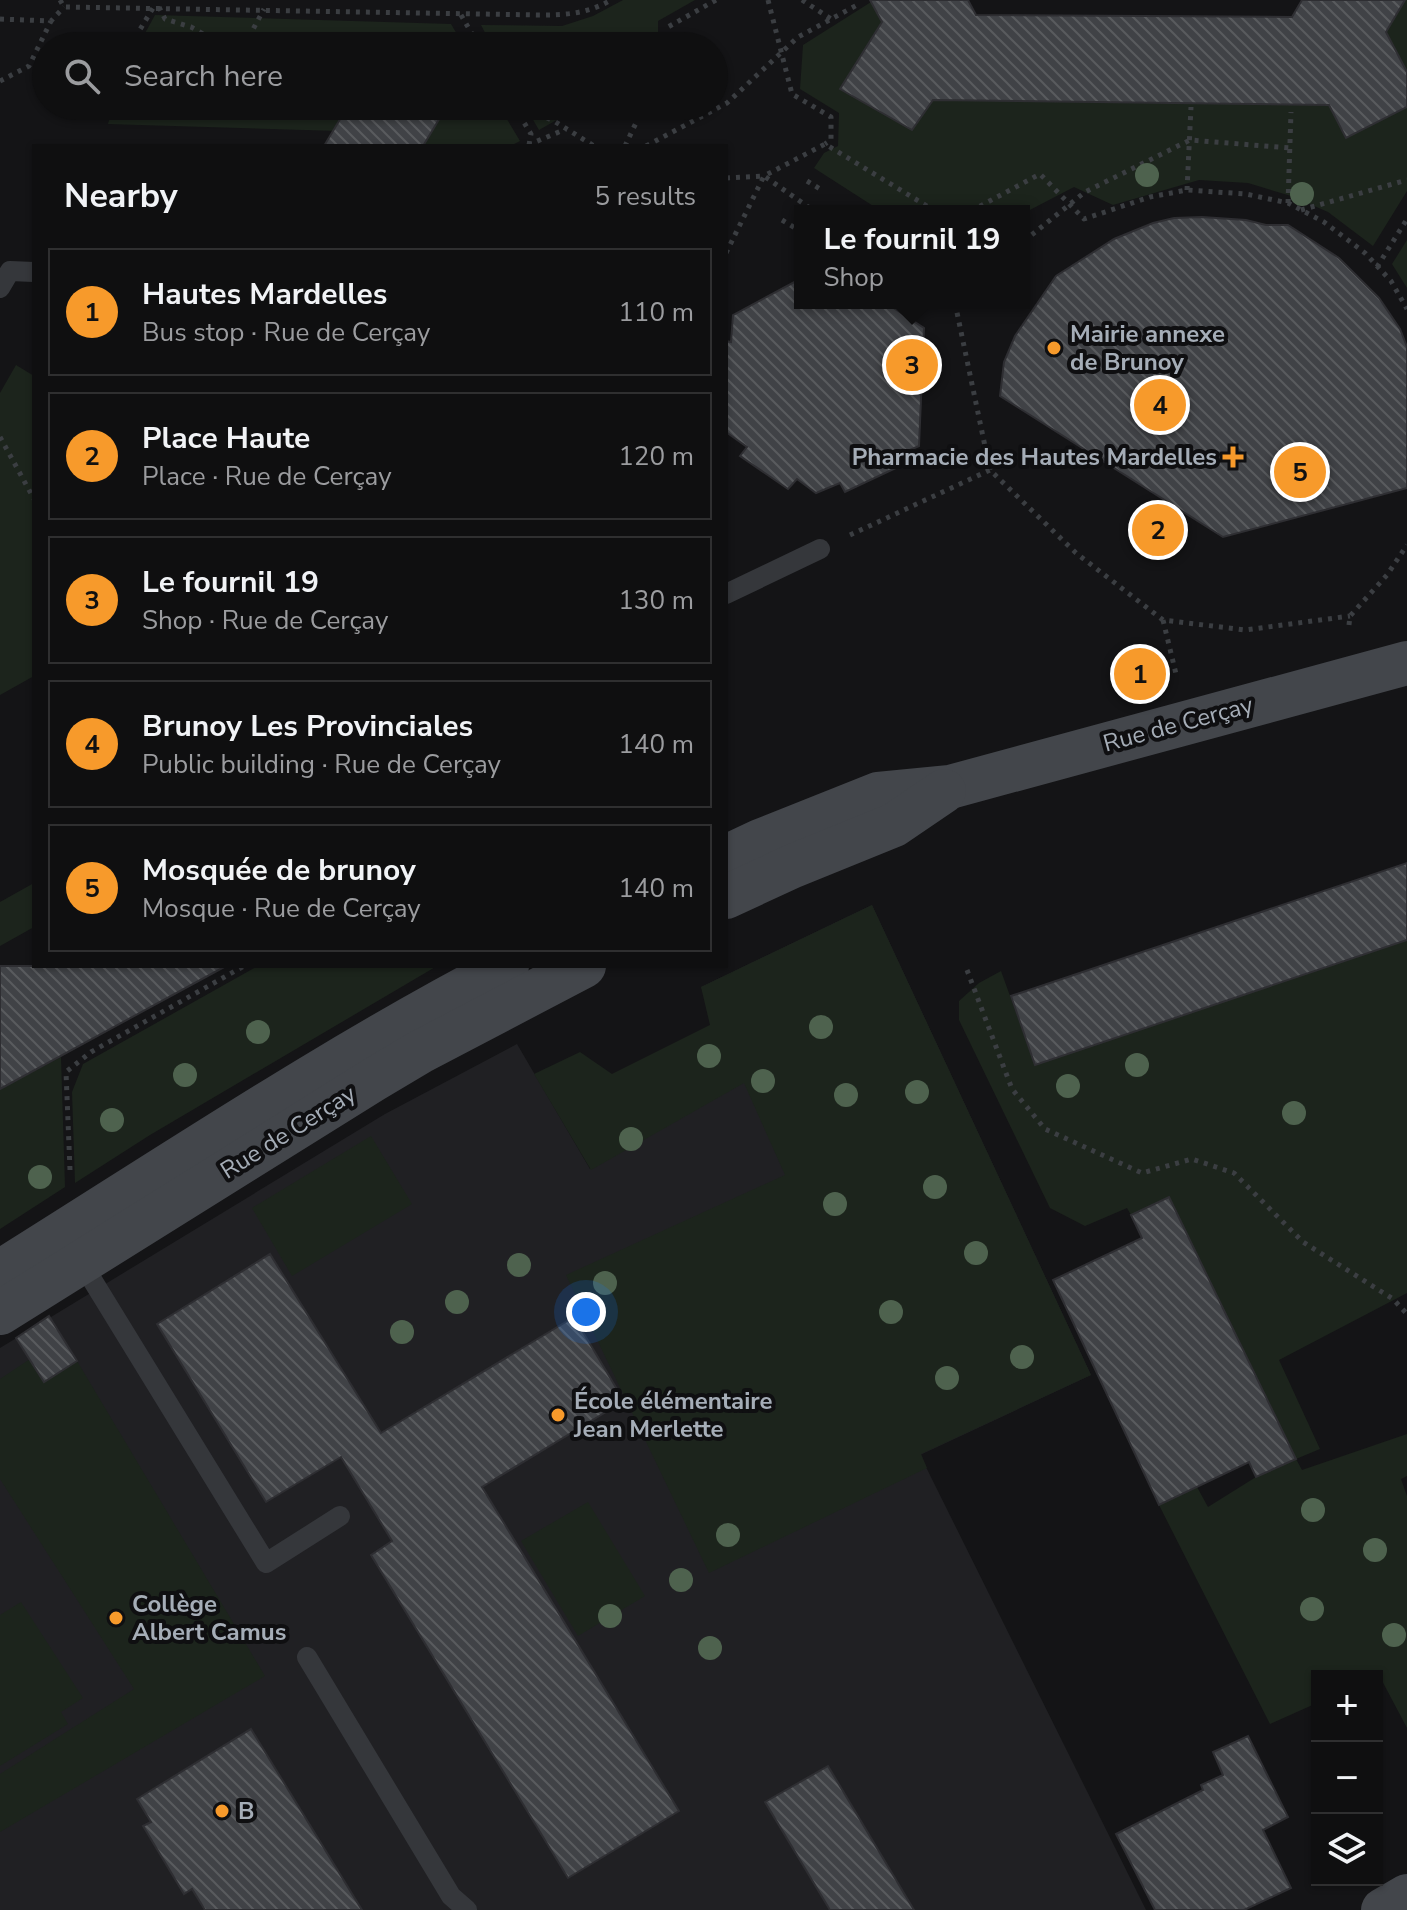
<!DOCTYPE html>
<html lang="en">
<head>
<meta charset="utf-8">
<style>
	:root { --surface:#0f0f10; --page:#181819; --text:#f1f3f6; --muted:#9b9c9f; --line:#2f2f30; --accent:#f79a2b }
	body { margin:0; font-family:"Nunito Sans",sans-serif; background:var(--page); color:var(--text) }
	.controls { position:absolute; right:24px; bottom:24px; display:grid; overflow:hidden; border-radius:0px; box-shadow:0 2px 6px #0004 }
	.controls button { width:72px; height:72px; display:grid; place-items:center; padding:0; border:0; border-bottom:2px solid var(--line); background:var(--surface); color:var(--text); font:40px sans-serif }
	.you { position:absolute; left:586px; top:1312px; width:28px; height:28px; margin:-20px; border:6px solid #fff; border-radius:50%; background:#1a73e8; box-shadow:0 0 0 12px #1a73e833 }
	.badge { display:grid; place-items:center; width:52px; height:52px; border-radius:50%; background:var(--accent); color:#111; font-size:26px; font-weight:700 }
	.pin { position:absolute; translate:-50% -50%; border:4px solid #fff; box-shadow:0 2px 8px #0006 }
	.popup { position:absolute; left:794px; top:205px; width:236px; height:104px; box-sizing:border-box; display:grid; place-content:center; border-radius:0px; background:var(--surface); filter:drop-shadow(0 2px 6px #0005); font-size:26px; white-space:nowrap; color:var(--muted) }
	.popup b { font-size:30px; color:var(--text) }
	.popup::after { content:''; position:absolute; left:50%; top:100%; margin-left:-16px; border:16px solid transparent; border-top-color:var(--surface) }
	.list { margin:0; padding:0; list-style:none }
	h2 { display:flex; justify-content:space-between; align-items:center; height:104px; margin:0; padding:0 32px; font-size:34px }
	h2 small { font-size:26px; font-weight:400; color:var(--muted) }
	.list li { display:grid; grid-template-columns:52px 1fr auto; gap:24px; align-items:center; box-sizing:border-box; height:128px; margin:0 16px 16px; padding:0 16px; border:2px solid var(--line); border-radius:0px }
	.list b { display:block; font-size:30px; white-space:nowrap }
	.list p { margin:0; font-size:26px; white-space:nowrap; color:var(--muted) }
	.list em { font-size:26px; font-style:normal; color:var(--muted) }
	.icon { flex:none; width:44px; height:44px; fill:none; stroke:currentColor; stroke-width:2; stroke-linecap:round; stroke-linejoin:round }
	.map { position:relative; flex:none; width:1407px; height:1910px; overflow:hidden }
	.search { position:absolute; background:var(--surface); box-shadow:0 2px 6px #0004; left:32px; top:32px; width:696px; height:88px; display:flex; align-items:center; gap:20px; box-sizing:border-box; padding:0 28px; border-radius:44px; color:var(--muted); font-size:30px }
	.panel { position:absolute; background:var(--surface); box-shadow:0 2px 6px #0004; left:32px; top:144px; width:696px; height:824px; border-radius:0px }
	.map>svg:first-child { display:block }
	.built { fill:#202023 }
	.green { fill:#1c241c }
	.building { fill:url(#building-back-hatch); stroke:#2e2e32; stroke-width:2 }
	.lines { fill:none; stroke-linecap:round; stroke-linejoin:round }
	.path { stroke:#3b3e42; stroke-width:5; stroke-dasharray:4 6; stroke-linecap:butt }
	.lane { stroke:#35373b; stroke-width:20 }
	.secondary { stroke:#43464b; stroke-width:44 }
	.tree { fill:#4e624e }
	.poi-dot { fill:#f79a2b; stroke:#0f0f11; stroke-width:3 }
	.labels { text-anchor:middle; stroke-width:8; stroke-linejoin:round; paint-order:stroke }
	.poi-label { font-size:24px; font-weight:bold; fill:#a5adb7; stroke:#0f0f11; text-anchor:start }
	.street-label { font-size:24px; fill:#a5adb7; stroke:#0f0f11 }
</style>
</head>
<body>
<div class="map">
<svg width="1407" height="1910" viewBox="0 0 1407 1910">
	<defs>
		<pattern id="building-back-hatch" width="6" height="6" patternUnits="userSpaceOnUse" patternTransform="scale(2)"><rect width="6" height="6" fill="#404246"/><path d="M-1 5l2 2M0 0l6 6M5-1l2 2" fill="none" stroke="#595b5e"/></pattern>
	</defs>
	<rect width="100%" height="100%" fill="#141416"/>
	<!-- built -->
	<path class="built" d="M 872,905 L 1091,1375 L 920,1455 L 1146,1910 L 0,1910 L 0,1348 L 385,1114 L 517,1044 L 590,1169 L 744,1082 L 701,987 Z"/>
	<!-- green -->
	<g class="green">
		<path d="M 623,0 L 695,0 L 658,21 L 658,46 L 492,46 L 481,25 L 562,26 L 593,16 Z"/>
		<path d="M 1405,0 L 1407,0 L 1407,72 L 1381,40 Z"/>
		<path d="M 871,2 L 884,25 L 879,35 L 874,34 L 841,89 L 912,130 L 937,93 L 943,100 L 1319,105 L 1325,98 L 1346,138 L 1407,107 L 1407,191 L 1373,246 L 1328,212 L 1291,196 L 1248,183 L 1199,180 L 1113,205 L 1074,187 L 1024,213 L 881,211 L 814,168 L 824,153 L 838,146 L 839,113 L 800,89 L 803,45 Z"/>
		<path d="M 155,15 L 451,24 L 464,46 L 138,46 Z"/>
		<path d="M 113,106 L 348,106 L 338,123 L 339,131 L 108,124 Z"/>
		<path d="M 428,106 L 499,106 L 520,141 L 510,146 L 423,146 L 442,115 Z"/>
		<path d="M 525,106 L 581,106 L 539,130 Z"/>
		<path d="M 1407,240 L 1407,288 L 1392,264 Z"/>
		<path d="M 16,365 L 34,376 L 34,676 L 0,695 L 0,393 Z"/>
		<path d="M 34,883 L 34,927 L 0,946 L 0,902 Z"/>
		<path d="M 872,905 L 1091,1375 L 921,1454 L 927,1468 L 709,1573 L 566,1275 L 785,1175 L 744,1083 L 591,1170 L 534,1074 L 580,1052 L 612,1074 L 710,1025 L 701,987 Z"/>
		<path d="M 1407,940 L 1407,1293 L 1279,1360 L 1320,1449 L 1296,1459 L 1302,1470 L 1407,1434 L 1407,1476 L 1401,1479 L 1407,1496 L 1407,1728 L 1379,1675 L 1317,1676 L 1317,1703 L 1270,1724 L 1159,1505 L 1197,1487 L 1208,1507 L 1256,1477 L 1295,1458 L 1169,1197 L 1131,1215 L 1127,1208 L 1085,1226 L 1050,1208 L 959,1020 L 959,1001 L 979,983 L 1001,971 L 1035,1065 Z"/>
		<path d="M 258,966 L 437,966 L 150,1135 L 75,1183 L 72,1092 L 83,1064 Z"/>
		<path d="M 61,1057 L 65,1187 L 0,1229 L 0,1089 Z"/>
		<path d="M 371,1136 L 412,1204 L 292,1276 L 252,1208 Z"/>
		<path d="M 30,1359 L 44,1381 L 77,1361 L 265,1676 L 0,1832 L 0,1774 L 134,1689 L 0,1479 L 0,1379 Z"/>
		<path d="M 588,1502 L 645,1596 L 578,1636 L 521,1541 Z"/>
		<path d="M 21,1602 L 83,1698 L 61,1712 L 68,1724 L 0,1766 L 0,1615 Z"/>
	</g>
	<!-- building -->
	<g class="building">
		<path d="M 870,0 L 968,0 L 976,15 L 1292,17 L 1302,0 L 1405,0 L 1386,32 L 1407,72 L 1407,107 L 1346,138 L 1329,105 L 933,100 L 912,130 L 840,89 L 882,22 Z"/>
		<path d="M 348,106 L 447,106 L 423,146 L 324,146 Z"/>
		<path d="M 1202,217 L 1246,220 L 1266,225 L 1288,225 L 1339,258 L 1379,298 L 1400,329 L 1407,347 L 1407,488 L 1223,537 L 1000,396 L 1004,362 L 1015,336 L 1056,276 L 1114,239 L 1153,223 L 1174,218 Z"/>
		<path d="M 800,279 L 800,303 L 886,303 L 924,328 L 919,446 L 894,457 L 900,466 L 845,492 L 840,483 L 816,493 L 797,479 L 788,489 L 740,456 L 747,447 L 726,432 L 726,341 L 731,342 L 733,315 Z"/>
		<path d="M 1407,863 L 1407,940 L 1035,1065 L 1011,996 Z"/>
		<path d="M 0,966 L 226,966 L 0,1089 Z"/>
		<path d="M 1169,1197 L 1296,1459 L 1256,1477 L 1249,1462 L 1159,1505 L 1053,1280 L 1142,1238 L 1131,1215 Z"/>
		<path d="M 270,1254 L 381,1433 L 574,1317 L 624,1401 L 482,1487 L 679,1811 L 568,1878 L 371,1555 L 392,1541 L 341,1457 L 266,1502 L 157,1324 Z"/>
		<path d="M 49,1316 L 77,1361 L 44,1382 L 16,1338 Z"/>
		<path d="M 251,1729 L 362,1910 L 205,1910 L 192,1889 L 184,1894 L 143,1826 L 151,1822 L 137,1799 Z"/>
		<path d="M 1248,1736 L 1288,1817 L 1263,1830 L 1291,1888 L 1244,1910 L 1155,1910 L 1116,1834 L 1203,1790 L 1201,1785 L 1223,1775 L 1213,1752 Z"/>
		<path d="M 828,1766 L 914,1910 L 830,1910 L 765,1802 Z"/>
	</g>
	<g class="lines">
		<!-- path -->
		<g class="path">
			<path d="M 60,0 L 64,7 L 539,15 C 565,15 587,14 611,0"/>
			<path d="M 768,0 L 792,94 L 831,117 L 831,140 L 825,144"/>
			<path d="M 802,0 L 831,19"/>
			<path d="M 159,7 L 165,19 L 191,27 L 224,46"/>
			<path d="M 461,15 L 479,46"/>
			<path d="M 0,19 L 51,21 L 64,7"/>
			<path d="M 130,46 L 153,8"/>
			<path d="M 244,46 L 264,9"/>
			<path d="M 668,46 L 668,27 L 716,0"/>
			<path d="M 0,81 L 29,66 L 51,21"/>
			<path d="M 514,106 L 531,134 L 529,145"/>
			<path d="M 519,106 L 554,121 L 594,146"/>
			<path d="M 528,145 L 566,129"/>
			<path d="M 625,146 L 644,106"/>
			<path d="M 646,146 L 727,103 L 798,37 L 859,4"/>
			<path d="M 726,178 L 764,176 L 814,211"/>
			<path d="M 807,181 L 820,189"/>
			<path d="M 1187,190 L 1191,107"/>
			<path d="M 1288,203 L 1291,112"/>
			<path d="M 1301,210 L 1407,180"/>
			<path d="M 971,211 L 1040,174 L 1084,219 L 1150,197 L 1187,190 L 1246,194 L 1288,203 L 1324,222 L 1365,253 L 1391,281 L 1407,309"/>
			<path d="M 782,220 L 795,228"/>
			<path d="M 1024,241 L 1085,192 L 1190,140 L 1290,148"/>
			<path d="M 726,253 L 764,176 L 825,144 L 935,211"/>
			<path d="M 1377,267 L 1407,219"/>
			<path d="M 955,303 L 990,470"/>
			<path d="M 0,437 L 34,499"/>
			<path d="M 850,535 L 990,470 L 1076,553 L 1163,620 L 1245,630 L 1350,616"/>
			<path d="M 1163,620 L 1176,674"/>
			<path d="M 1349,625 L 1350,616 L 1387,575 L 1407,545"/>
			<path d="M 967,970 L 1012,1089 L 1045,1129 L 1142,1173 L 1192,1159 L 1234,1173 L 1303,1242 L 1393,1299 L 1407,1314"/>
			<path d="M 70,1170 L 66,1072 L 91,1052 L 244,966"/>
		</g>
		<!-- lane -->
		<g class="lane">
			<path d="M 0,288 L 10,271 L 34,272"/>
			<path d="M 726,594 L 820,549"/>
			<path d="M 80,1260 L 266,1563 L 340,1516"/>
			<path d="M 307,1657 L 451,1896 L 467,1910"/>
		</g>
		<!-- secondary -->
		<g class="secondary">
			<path d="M 726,857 L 760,841 L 878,794 L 950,787 L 1407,663"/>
			<path d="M 726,897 L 793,866 L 894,825 L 944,791"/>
			<path d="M 0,1272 C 168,1167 332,1057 507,966"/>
			<path d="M 0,1313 L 373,1080 L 420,1052 L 584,966"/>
			<path d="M 1383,1910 L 1407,1896"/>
		</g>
	</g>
	<!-- trees -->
	<g class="tree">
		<circle cx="1147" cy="175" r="12"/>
		<circle cx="1302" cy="194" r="12"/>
		<circle cx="821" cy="1027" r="12"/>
		<circle cx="258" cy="1032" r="12"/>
		<circle cx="709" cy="1056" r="12"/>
		<circle cx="1137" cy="1065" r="12"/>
		<circle cx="185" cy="1075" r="12"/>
		<circle cx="763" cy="1081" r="12"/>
		<circle cx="1068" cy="1086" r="12"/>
		<circle cx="917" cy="1092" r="12"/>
		<circle cx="846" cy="1095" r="12"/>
		<circle cx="1294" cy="1113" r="12"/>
		<circle cx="112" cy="1120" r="12"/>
		<circle cx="631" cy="1139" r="12"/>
		<circle cx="40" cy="1177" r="12"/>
		<circle cx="935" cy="1187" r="12"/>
		<circle cx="835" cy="1204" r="12"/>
		<circle cx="976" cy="1253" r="12"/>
		<circle cx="519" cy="1265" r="12"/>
		<circle cx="605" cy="1283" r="12"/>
		<circle cx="457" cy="1302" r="12"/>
		<circle cx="891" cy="1312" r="12"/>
		<circle cx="402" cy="1332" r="12"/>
		<circle cx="1022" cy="1357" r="12"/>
		<circle cx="947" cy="1378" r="12"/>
		<circle cx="1313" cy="1510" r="12"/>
		<circle cx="728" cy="1535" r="12"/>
		<circle cx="1375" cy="1550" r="12"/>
		<circle cx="681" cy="1580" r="12"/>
		<circle cx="1312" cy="1609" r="12"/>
		<circle cx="610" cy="1616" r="12"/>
		<circle cx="1394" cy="1635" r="12"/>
		<circle cx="710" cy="1648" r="12"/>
	</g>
	<!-- markers -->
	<g class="poi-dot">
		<circle cx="1054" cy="348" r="8"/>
		<path d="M1229 445h8v8h8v8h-8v8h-8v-8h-8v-8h8z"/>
		<circle cx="558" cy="1415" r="8"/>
		<circle cx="116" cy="1618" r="8"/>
		<circle cx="222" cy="1811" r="8"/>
	</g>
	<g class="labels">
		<!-- poi labels -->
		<g class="poi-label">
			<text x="1070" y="342">Mairie annexe<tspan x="1070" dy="28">de Brunoy</tspan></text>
			<text x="1217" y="465" text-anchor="end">Pharmacie des Hautes Mardelles</text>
			<text x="574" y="1409">École élémentaire<tspan x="574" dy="28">Jean Merlette</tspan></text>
			<text x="132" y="1612">Collège<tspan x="132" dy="28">Albert Camus</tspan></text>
			<text x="238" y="1819">B</text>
		</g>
		<!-- street labels -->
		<g class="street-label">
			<text transform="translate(1178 724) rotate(-15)" y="8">Rue de Cerçay</text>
			<text transform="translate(288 1132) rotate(-32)" y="8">Rue de Cerçay</text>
		</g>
	</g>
</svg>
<div class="controls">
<button>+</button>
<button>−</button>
<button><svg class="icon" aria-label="layers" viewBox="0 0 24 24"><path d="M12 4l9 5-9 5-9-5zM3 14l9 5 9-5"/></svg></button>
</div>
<div class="you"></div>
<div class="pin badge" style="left:1140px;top:674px">1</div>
<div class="pin badge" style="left:1158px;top:530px">2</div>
<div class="pin badge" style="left:912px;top:365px">3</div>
<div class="popup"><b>Le fournil 19</b>Shop</div>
<div class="pin badge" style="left:1160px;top:405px">4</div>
<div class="pin badge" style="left:1300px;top:472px">5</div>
<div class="search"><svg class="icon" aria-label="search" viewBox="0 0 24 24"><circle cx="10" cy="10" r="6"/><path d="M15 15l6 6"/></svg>Search here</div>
<section class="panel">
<h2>Nearby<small>5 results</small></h2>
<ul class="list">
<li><span class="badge">1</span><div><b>Hautes Mardelles</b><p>Bus stop · Rue de Cerçay</p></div><em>110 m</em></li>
<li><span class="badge">2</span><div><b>Place Haute</b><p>Place · Rue de Cerçay</p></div><em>120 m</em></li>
<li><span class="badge">3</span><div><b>Le fournil 19</b><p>Shop · Rue de Cerçay</p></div><em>130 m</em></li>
<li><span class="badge">4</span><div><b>Brunoy Les Provinciales</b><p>Public building · Rue de Cerçay</p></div><em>140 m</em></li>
<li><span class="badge">5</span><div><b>Mosquée de brunoy</b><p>Mosque · Rue de Cerçay</p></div><em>140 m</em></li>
</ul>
</section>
</div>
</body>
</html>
